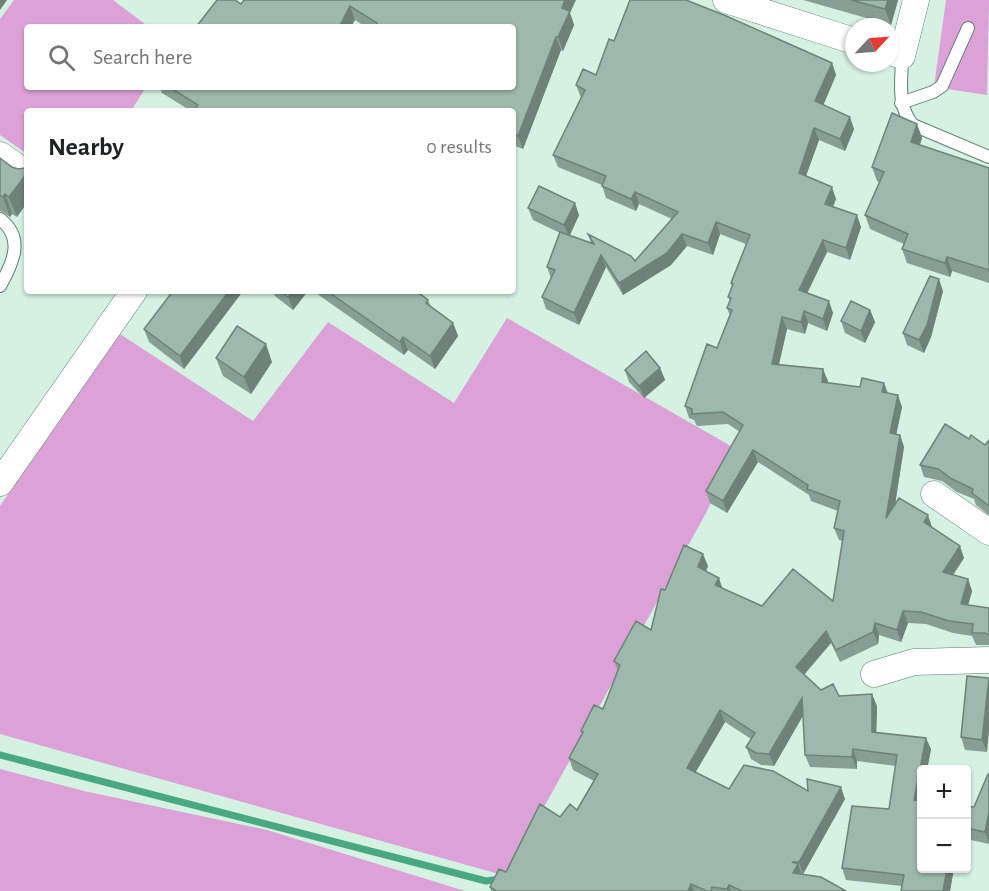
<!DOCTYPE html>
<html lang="en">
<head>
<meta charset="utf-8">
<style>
	:root { --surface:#fff; --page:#f6f6f6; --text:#202124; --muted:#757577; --line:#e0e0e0 }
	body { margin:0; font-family:"Alegreya Sans",sans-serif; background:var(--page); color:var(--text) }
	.controls { position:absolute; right:18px; bottom:18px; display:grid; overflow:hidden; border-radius:6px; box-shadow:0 2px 4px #0004 }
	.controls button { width:54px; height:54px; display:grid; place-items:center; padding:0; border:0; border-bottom:2px solid var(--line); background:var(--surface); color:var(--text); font:30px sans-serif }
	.compass { position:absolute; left:845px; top:18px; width:54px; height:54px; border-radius:50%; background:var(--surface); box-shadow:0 2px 4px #0004; rotate:64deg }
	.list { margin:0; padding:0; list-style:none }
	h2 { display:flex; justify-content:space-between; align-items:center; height:78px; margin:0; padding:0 24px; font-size:26px }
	h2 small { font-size:20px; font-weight:400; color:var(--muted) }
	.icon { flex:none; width:33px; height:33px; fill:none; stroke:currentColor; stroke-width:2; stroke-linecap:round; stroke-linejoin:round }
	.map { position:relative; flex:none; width:989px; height:891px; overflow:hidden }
	.search { position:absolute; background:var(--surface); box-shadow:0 2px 4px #0004; left:24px; top:24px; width:492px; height:66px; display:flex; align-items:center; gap:15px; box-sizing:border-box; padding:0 21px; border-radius:6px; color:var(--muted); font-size:22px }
	.panel { position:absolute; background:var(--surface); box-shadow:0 2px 4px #0004; left:24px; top:108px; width:492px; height:186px; border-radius:6px }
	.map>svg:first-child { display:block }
	.green { fill:#dca1d7 }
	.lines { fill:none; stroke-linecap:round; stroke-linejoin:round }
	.stream { stroke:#49a882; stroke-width:7 }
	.service-casing { stroke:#617c6f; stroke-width:14 }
	.minor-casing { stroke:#617c6f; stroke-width:27 }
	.service { stroke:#fff; stroke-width:12 }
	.minor { stroke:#fff; stroke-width:26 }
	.wall { fill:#879f93 }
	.shaded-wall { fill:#6e8278 }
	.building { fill:#9db9ab; stroke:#6e8278; stroke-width:1.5 }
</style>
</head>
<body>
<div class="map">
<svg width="989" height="891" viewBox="0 0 989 891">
	<rect width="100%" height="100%" fill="#d4f1e2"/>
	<!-- green -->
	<g class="green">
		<path d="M 14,0 L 113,0 L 149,27 L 27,27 L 27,87 L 146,87 L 131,111 L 27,111 L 27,154 L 0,135 L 0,19 Z"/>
		<path d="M 946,0 L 989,0 L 987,95 L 934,87 Z"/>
		<path d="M 507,318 L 736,449 L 706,513 L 506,876 L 0,734 L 0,506 L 120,334 L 253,421 L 328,322 L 454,403 Z"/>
		<path d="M 0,769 L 84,791 L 267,830 L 465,891 L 0,891 Z"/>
	</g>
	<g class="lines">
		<!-- stream -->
		<path class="stream" d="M 0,755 L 486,881 L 500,879"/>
		<!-- service casing -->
		<g class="service-casing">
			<g id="service">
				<path d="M 902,56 C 902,80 896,105 913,125 L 989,157"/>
				<path d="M 901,103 L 933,92 L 942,86 L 968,28"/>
				<path d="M 0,219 C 25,238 13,263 0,286"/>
			</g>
		</g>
		<!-- minor casing -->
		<g class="minor-casing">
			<g id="minor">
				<path d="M 726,0 L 854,41"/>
				<path d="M 890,52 L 902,56 L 916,0"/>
				<path d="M 0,155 L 27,174"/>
				<path d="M 0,483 L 134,291"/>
				<path d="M 934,494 L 989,532"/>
				<path d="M 874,674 L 914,662 L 989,660"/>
			</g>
		</g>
		<!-- service -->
		<use href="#service" class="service"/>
		<!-- minor -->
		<use href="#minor" class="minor"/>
	</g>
	<!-- wall -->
	<g class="wall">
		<path d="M 244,0 L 570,13 L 574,25 L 563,51 L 561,50 L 523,149 L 513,145 L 513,111 L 191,111 L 162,93 L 160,87 L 513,87 L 513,27 L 366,27 L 355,20 L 241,4 Z"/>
		<path d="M 803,0 L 898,0 L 891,25 Z"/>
		<path d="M 614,41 L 832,63 L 836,75 L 823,105 L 854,129 L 845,151 L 819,140 L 806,176 L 836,199 L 833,207 L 861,227 L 850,260 L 827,252 L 807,293 L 833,313 L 827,331 L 808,323 L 805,334 L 787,329 L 779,365 L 823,369 L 827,383 L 860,387 L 884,383 L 888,393 L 902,407 L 896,434 L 900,435 L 904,447 L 895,505 L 932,527 L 964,558 L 953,575 L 968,579 L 972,591 L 968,605 L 989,608 L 989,645 L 976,645 L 972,636 L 953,633 L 926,624 L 908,623 L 901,642 L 879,635 L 878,644 L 840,662 L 831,643 L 804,675 L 821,690 L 839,696 L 877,706 L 876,732 L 931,749 L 927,770 L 921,770 L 920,800 L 954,868 L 950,891 L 901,891 L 902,886 L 846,880 L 842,868 L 889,809 L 896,766 L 857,761 L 857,769 L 810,767 L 805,755 L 803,716 L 774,766 L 761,765 L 751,759 L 746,747 L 751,739 L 725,722 L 695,773 L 729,789 L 808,791 L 845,799 L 803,874 L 846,891 L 491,891 L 490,887 L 506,872 L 560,817 L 577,810 L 594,781 L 573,770 L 569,758 L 583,734 L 581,731 L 603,709 L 618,671 L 614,661 L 651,630 L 665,590 L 708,566 L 706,571 L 722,589 L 762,606 L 833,601 L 843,541 L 839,540 L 834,528 L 838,511 L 811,501 L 809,495 L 758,462 L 727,513 L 710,503 L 706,491 L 740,432 L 728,424 L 697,426 L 694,420 L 689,418 L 685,406 L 717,348 L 730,316 L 727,308 L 730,300 L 728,297 L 732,287 L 731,283 L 746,244 L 720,234 L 713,255 L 687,246 L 671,265 L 623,295 L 606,267 L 579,325 L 546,309 L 542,297 L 551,278 L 547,267 L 560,233 L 533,220 L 528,208 L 579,215 L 570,235 L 591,243 L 588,234 L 635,261 L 672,219 L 639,204 L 636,211 L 606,198 L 602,185 L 558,167 L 553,155 L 581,98 L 576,85 L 596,75 Z"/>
		<path d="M 917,124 L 922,138 L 920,145 L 989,168 L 989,283 L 952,271 L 950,277 L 907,263 L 902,249 L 904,244 L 870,229 L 865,215 L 879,182 L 877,181 L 872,167 Z"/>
		<path d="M 0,158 L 17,217 L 12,214 L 10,217 L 1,211 L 0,211 Z"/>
		<path d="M 173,291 L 243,291 L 184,369 L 149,342 L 144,329 Z"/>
		<path d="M 273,291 L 308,291 L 293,310 L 275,296 Z"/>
		<path d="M 313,291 L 416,291 L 428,300 L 431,307 L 453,323 L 458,336 L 435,369 L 408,350 L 404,355 Z"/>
		<path d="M 943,291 L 931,337 L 924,353 L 907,345 L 903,333 Z"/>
		<path d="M 870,310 L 875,322 L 865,343 L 845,333 L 841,321 Z"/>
		<path d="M 216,358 L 272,362 L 251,394 L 223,376 Z"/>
		<path d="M 660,368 L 665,380 L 644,398 L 629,382 L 625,370 Z"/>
		<path d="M 969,439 L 985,445 L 989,440 L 989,515 L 976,505 L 974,499 L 957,492 L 942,481 L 924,477 L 920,465 Z"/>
		<path d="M 967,676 L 987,752 L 965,750 L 961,737 Z"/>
		<path d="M 989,774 L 989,844 L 966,839 L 966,806 L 974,807 Z"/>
	</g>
	<!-- shaded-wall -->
	<g class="shaded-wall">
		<path d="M 0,0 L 7,0 L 0,10 Z"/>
		<path d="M 565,0 L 576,0 L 570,13 L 574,25 L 563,51 L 558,37 L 562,8 Z"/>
		<path d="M 888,0 L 898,0 L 891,25 L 885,9 Z"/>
		<path d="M 350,6 L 355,20 L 351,27 L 339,27 Z"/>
		<path d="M 556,37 L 561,50 L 523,149 L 518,136 Z"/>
		<path d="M 832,63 L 836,75 L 820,113 L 815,101 Z"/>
		<path d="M 850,117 L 854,129 L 845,151 L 840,139 Z"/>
		<path d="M 917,124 L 922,138 L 916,156 L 911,142 Z"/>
		<path d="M 814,128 L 819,140 L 803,184 L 799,173 Z"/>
		<path d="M 27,173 L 27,203 L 17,217 L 9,197 Z"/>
		<path d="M 832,187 L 836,199 L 829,216 L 825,204 Z"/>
		<path d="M 635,192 L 639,204 L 636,211 L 631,199 Z"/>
		<path d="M 5,194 L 12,214 L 10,217 L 3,197 Z"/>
		<path d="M 575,203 L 579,215 L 569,237 L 564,225 Z"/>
		<path d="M 857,215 L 861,227 L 850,260 L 846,248 Z"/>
		<path d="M 716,222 L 720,234 L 713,255 L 708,243 Z"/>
		<path d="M 682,234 L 687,246 L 671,265 L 623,295 L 619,283 Z"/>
		<path d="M 823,240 L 827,252 L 803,302 L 799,290 Z"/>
		<path d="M 601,255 L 606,267 L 579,325 L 574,313 Z"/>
		<path d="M 947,257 L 952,271 L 950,277 L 945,263 Z"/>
		<path d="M 939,279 L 943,291 L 931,337 L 924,353 L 919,340 Z"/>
		<path d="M 229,291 L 243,291 L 184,369 L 180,356 Z"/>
		<path d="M 293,291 L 308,291 L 293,310 L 288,297 Z"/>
		<path d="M 829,301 L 833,313 L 827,331 L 823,319 Z"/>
		<path d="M 870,310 L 875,322 L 865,343 L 861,331 Z"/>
		<path d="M 804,311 L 808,323 L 805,334 L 801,322 Z"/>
		<path d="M 782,317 L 787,329 L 776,376 L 772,364 Z"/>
		<path d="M 453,323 L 458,336 L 435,369 L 430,356 Z"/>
		<path d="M 403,337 L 408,350 L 404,355 L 400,342 Z"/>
		<path d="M 266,344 L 272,362 L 251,394 L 244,377 Z"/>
		<path d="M 660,368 L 665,380 L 644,398 L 639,386 Z"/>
		<path d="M 823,369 L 828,381 L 827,394 L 822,382 Z"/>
		<path d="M 884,383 L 888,395 L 882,392 Z"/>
		<path d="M 898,395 L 902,407 L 894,445 L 890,433 Z"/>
		<path d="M 900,435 L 904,447 L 891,530 L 886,518 Z"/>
		<path d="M 753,450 L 758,462 L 727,513 L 723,501 Z"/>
		<path d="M 928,515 L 932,527 L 928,534 L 924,522 Z"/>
		<path d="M 960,546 L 964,558 L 947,584 L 943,572 Z"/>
		<path d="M 703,554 L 708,566 L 702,579 L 698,567 Z"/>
		<path d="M 719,578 L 723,590 L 715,585 Z"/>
		<path d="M 968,579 L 972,591 L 965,616 L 961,604 Z"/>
		<path d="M 903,611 L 908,623 L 901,642 L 897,630 Z"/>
		<path d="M 875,623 L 879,635 L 878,644 L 873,632 Z"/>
		<path d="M 826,631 L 831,643 L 800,679 L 796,667 Z"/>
		<path d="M 989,678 L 989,731 L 987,752 L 982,740 Z"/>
		<path d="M 872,694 L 877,706 L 876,744 L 872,732 Z"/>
		<path d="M 802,698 L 806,710 L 774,766 L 769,754 Z"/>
		<path d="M 720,710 L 725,722 L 691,780 L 687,768 Z"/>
		<path d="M 926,738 L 931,749 L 927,770 L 921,770 L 921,794 L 918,812 L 914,800 Z"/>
		<path d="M 853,749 L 857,761 L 857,769 L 852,757 Z"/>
		<path d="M 841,787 L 845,799 L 803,874 L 799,862 Z"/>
		<path d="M 989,812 L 989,842 L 985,832 Z"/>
		<path d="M 798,864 L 802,876 L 793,873 Z"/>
		<path d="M 947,868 L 954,868 L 950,891 L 943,891 Z"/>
		<path d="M 691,884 L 694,891 L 688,891 Z"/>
		<path d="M 729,885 L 731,891 L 727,891 L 727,889 Z"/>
	</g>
	<!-- building -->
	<g class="building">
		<path d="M 217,0 L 235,0 L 241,4 L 244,0 L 565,0 L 562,8 L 570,11 L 558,37 L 556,37 L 518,136 L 513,134 L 513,111 L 194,111 L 198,105 L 169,87 L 513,87 L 513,27 L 376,27 L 377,23 L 350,6 L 339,27 L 196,27 Z"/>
		<path d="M 630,0 L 686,0 L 724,15 L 832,63 L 815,101 L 850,117 L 840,139 L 814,128 L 799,173 L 832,187 L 825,204 L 857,215 L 846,248 L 823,240 L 799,290 L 829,301 L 823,319 L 804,311 L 801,322 L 782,317 L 772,364 L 823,369 L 822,382 L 860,387 L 862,378 L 884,383 L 882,392 L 898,395 L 890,433 L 900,435 L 886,518 L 899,498 L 928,515 L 924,522 L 960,546 L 943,572 L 968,579 L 961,604 L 989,608 L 989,635 L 985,633 L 972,633 L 973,624 L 949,621 L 921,612 L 903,611 L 897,630 L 875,623 L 873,632 L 836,650 L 826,631 L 796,667 L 821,690 L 833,684 L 839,696 L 872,694 L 872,732 L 926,738 L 914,800 L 921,801 L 921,868 L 947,868 L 943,891 L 901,891 L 904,875 L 842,868 L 852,806 L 889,809 L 897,755 L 853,749 L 852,757 L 805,755 L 802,698 L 769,754 L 756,753 L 746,747 L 755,733 L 720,710 L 687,768 L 729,789 L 744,765 L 773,771 L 808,791 L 807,779 L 841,787 L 799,862 L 792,862 L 798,864 L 793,873 L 821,877 L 846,891 L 742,891 L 729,885 L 727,889 L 712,887 L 711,891 L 707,891 L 691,884 L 688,891 L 495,891 L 495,890 L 490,887 L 499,869 L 506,872 L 540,804 L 560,817 L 570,804 L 577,810 L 598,774 L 569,758 L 583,732 L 581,731 L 594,705 L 603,709 L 620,665 L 614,661 L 636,621 L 651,630 L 661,589 L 665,590 L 684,545 L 703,554 L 698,567 L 719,578 L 715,585 L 762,606 L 793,569 L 833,601 L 844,531 L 834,528 L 840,501 L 807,489 L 808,485 L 753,450 L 723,501 L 706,491 L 743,425 L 723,412 L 692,414 L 692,409 L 685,406 L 707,344 L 717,348 L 732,310 L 727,308 L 731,298 L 728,297 L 733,284 L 731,283 L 750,235 L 716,222 L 708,243 L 682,234 L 667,253 L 619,283 L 601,255 L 574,313 L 542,297 L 555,270 L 547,267 L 560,232 L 594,244 L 588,234 L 631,256 L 635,261 L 678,212 L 635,192 L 631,199 L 602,186 L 606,176 L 553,155 L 585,90 L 576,85 L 583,69 L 596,75 L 609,39 L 614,41 Z"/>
		<path d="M 851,0 L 888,0 L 885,9 Z"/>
		<path d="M 892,113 L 917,124 L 911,142 L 989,168 L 989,270 L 947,257 L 945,263 L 902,249 L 908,234 L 865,215 L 884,172 L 872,167 Z"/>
		<path d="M 0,158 L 12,167 L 18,169 L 25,168 L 27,169 L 27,173 L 9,197 L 5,194 L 3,197 L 0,195 Z"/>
		<path d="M 539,186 L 575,203 L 564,225 L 528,208 Z"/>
		<path d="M 930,276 L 939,279 L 927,325 L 919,340 L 903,333 Z"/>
		<path d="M 173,291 L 229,291 L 180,356 L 144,329 Z"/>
		<path d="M 281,291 L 293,291 L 288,297 Z"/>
		<path d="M 327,291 L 416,291 L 428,300 L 426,303 L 453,323 L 430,356 L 403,337 L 400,342 Z"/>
		<path d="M 851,301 L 870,310 L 861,331 L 841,321 Z"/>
		<path d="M 237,326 L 266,344 L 244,377 L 216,358 Z"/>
		<path d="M 646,351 L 660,368 L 639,386 L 625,370 Z"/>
		<path d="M 945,424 L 969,439 L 971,435 L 985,445 L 989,440 L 989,506 L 972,493 L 973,489 L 952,479 L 938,469 L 920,465 Z"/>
		<path d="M 967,676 L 989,678 L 982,740 L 961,737 Z"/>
		<path d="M 988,774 L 989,774 L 989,812 L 985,832 L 966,828 L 966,806 L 974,807 Z"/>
	</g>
</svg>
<div class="controls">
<button>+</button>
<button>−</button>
</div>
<svg class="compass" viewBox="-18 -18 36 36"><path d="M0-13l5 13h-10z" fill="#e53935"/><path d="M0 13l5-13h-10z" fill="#757577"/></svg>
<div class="search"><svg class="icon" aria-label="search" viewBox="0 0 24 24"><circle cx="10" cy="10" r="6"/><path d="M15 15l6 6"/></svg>Search here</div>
<section class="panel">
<h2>Nearby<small>0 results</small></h2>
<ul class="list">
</ul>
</section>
</div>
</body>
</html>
